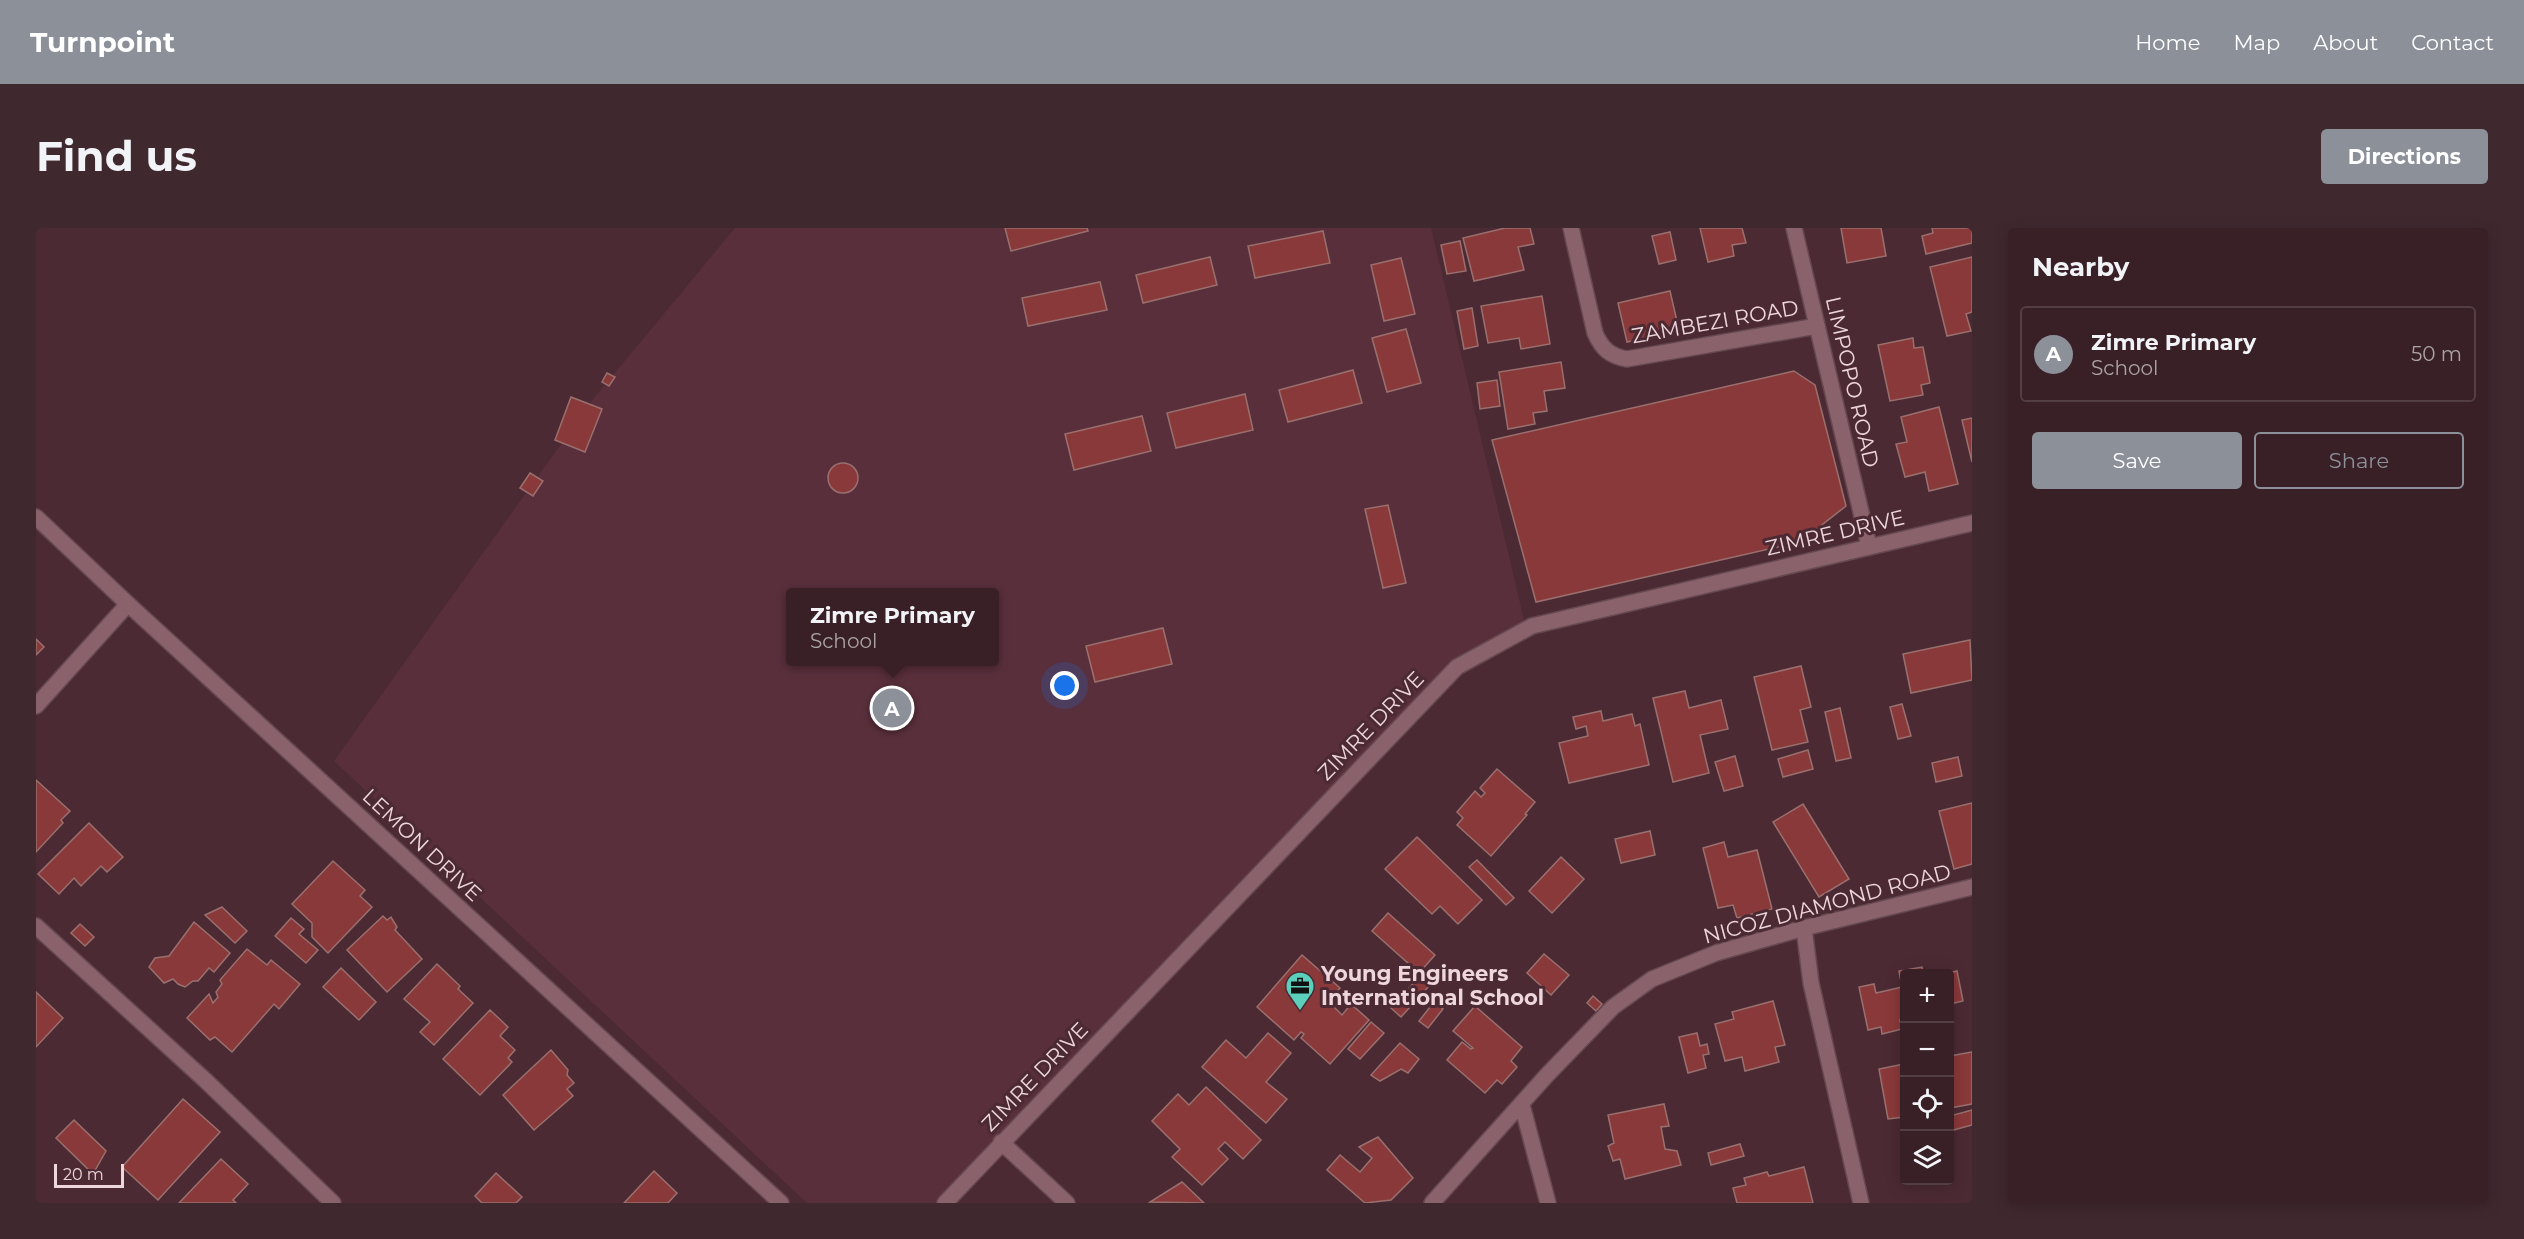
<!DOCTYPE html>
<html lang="en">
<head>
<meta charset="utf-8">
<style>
	:root { --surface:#392027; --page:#40282f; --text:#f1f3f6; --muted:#aba3a7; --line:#533e44; --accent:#8c9099 }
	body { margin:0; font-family:Montserrat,sans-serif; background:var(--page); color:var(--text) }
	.controls { position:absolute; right:18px; bottom:18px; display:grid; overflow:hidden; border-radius:6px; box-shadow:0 3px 15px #0003 }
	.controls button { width:54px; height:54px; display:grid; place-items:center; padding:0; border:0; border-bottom:2px solid var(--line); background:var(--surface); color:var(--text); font:30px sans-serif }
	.scale { position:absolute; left:18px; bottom:15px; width:70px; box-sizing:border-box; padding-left:6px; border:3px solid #eed7dc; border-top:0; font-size:16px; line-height:21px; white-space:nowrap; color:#eed7dc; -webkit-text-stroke:4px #4c2a34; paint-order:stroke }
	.you { position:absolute; left:1029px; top:458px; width:21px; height:21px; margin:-15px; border:4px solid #fff; border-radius:50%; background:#1a73e8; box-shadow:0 0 0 9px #1a73e833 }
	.badge { display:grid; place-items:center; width:39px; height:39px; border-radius:50%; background:var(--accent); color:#fff; font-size:20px; font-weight:700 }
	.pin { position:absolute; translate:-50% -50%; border:3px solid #fff; box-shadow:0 2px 6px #0006 }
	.popup { position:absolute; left:750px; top:360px; width:213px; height:78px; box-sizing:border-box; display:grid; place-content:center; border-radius:6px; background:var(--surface); filter:drop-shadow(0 2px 4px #0005); font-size:20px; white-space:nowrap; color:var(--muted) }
	.popup b { font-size:22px; color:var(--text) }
	.popup::after { content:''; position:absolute; left:50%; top:100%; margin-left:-12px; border:12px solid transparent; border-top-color:var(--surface) }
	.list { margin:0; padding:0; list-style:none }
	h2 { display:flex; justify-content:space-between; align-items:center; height:78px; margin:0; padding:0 24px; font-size:26px }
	h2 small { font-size:20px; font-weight:400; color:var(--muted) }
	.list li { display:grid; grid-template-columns:39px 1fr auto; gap:18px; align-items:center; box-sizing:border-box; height:96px; margin:0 12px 12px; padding:0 12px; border:2px solid var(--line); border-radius:6px }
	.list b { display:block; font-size:22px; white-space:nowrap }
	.list p { margin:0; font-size:20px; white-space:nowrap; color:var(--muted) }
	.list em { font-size:20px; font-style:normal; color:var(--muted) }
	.actions { display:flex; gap:12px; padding:18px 24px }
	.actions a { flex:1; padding:14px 0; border:2px solid var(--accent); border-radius:6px; text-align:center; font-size:21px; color:var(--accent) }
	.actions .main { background:var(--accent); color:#fff }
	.icon { flex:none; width:33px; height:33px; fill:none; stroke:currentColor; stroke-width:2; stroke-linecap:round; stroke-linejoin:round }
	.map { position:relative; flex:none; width:1936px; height:975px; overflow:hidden; border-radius:6px }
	header { display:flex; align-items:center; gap:36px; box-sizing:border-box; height:84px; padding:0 30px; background:var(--accent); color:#fff }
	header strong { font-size:28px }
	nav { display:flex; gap:33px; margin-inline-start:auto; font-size:21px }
	.intro { display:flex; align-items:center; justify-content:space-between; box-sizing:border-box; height:144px; padding:0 36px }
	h1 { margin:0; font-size:42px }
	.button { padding:15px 27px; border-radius:6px; background:var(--accent); color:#fff; font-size:21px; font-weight:700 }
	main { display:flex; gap:36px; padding:0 36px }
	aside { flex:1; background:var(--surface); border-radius:6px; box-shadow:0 3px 15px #0003 }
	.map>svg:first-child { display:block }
	.built { fill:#592f3c; fill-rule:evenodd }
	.building { fill:#8a393a; stroke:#99706e; stroke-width:1.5 }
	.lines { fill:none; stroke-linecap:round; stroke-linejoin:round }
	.street-casing { stroke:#664851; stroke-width:18 }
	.secondary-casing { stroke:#664851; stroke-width:18 }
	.street { stroke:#8a626c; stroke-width:15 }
	.secondary { stroke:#8a626c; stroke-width:15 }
	.labels { text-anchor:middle; stroke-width:6; stroke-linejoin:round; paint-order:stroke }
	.street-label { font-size:21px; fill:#eed7dc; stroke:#4c2a34 }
	.poi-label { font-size:21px; font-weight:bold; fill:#eed7dc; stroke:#4c2a34; text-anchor:start }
</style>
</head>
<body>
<header>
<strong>Turnpoint</strong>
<nav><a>Home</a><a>Map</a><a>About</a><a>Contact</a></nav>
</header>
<div class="intro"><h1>Find us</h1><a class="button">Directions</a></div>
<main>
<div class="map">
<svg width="1936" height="975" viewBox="0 0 1936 975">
	<rect width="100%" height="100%" fill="#4c2a34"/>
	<!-- built -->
	<path class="built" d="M 699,0 L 1395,0 L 1490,400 L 1424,428 L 921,975 L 771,975 L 298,533 L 558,170 ZM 754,364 L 958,364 L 958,434 L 754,434 Z"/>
	<!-- building -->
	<g class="building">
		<path d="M 969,0 L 1051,0 L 1052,3 L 975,23 Z"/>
		<path d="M 1469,0 L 1494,0 L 1498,16 L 1482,19 L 1488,42 L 1438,53 L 1427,10 Z"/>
		<path d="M 1664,0 L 1706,0 L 1710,15 L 1696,17 L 1698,28 L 1672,34 Z"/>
		<path d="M 1805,0 L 1845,0 L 1850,28 L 1811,35 Z"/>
		<path d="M 1896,0 L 1936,0 L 1936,15 L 1890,26 L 1886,8 L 1897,5 Z"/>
		<path d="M 1287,3 L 1294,35 L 1219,50 L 1212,18 Z"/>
		<path d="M 1634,4 L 1640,32 L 1623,36 L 1616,8 Z"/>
		<path d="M 1424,13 L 1430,43 L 1411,46 L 1405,17 Z"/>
		<path d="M 1174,29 L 1181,57 L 1107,75 L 1100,47 Z"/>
		<path d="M 1936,29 L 1936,84 L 1930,86 L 1935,103 L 1911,108 L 1894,39 Z"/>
		<path d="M 1365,30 L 1379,86 L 1348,93 L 1335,37 Z"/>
		<path d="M 1064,54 L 1071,82 L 992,98 L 986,70 Z"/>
		<path d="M 1634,63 L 1643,102 L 1591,114 L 1582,75 Z"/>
		<path d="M 1506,68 L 1514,116 L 1485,121 L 1483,110 L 1452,115 L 1445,78 Z"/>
		<path d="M 1436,80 L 1442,118 L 1428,121 L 1421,83 Z"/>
		<path d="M 1370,101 L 1385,155 L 1351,164 L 1336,110 Z"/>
		<path d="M 1877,110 L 1878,120 L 1887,119 L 1894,155 L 1885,157 L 1887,167 L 1854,173 L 1842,117 Z"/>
		<path d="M 1525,134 L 1529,160 L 1508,163 L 1511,183 L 1497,185 L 1499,196 L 1472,201 L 1463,144 Z"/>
		<path d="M 1317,142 L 1326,175 L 1252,194 L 1243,162 Z"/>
		<path d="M 1758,143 L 1779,157 L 1810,278 L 1764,314 L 1500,374 L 1456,212 Z"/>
		<path d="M 571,145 L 579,149 L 573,158 L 566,154 Z"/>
		<path d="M 1461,152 L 1464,178 L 1444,181 L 1441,155 Z"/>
		<path d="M 1209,166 L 1217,202 L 1140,220 L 1131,185 Z"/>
		<path d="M 535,169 L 566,181 L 549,224 L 519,212 Z"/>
		<path d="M 1903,179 L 1922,256 L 1893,263 L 1889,244 L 1869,249 L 1860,216 L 1871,214 L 1865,189 Z"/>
		<path d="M 1106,188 L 1115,223 L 1038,242 L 1029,206 Z"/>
		<path d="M 1936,190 L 1936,234 L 1926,192 Z"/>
		<circle cx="807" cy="250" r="15"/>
		<path d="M 494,245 L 507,253 L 497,268 L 484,260 Z"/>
		<path d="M 1352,277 L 1370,355 L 1347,360 L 1329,281 Z"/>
		<path d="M 1127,400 L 1136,436 L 1059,454 L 1050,418 Z"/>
		<path d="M 0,411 L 8,419 L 0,427 Z"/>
		<path d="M 1934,412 L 1936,452 L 1875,465 L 1867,426 Z"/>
		<path d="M 1765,438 L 1775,479 L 1764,482 L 1772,514 L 1736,522 L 1718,449 Z"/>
		<path d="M 1649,463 L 1653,480 L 1685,472 L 1692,501 L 1664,507 L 1673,545 L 1637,554 L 1617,470 Z"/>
		<path d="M 1866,476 L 1875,508 L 1862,511 L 1854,479 Z"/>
		<path d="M 1804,480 L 1815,530 L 1800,533 L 1789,484 Z"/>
		<path d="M 1565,483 L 1567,493 L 1596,486 L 1599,498 L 1604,496 L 1613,537 L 1533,555 L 1523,515 L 1552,508 L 1550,498 L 1540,501 L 1537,489 Z"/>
		<path d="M 1772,522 L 1777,541 L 1747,549 L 1742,531 Z"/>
		<path d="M 1699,528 L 1707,558 L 1688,563 L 1679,534 Z"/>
		<path d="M 1922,529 L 1926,548 L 1900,554 L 1896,535 Z"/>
		<path d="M 1461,541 L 1499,574 L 1489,586 L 1491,587 L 1455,628 L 1421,597 L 1427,590 L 1421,584 L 1439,563 L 1445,569 L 1449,565 L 1444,560 Z"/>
		<path d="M 0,552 L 34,583 L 25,592 L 27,595 L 0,624 Z"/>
		<path d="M 1936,575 L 1936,636 L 1918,641 L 1903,583 Z"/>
		<path d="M 1767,576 L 1813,651 L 1783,669 L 1737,594 Z"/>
		<path d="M 53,595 L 87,629 L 71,644 L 65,638 L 45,658 L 38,650 L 23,666 L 2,646 Z"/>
		<path d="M 1614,603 L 1619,627 L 1585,635 L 1579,611 Z"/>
		<path d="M 1381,609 L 1446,672 L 1422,696 L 1404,678 L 1396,686 L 1349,641 Z"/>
		<path d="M 1688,614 L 1692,629 L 1721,622 L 1736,681 L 1701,690 L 1697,677 L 1682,680 L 1667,620 Z"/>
		<path d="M 1525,629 L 1548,651 L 1516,685 L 1493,663 Z"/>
		<path d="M 1441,632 L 1478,670 L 1470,677 L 1433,639 Z"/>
		<path d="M 297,633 L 329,662 L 324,668 L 336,679 L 292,725 L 276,709 L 276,695 L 256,676 Z"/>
		<path d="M 186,679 L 211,703 L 199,715 L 169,687 Z"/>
		<path d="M 1352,685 L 1399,727 L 1383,745 L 1336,703 Z"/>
		<path d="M 347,688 L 351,692 L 355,689 L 361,699 L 359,702 L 386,731 L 351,764 L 311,722 Z"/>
		<path d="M 255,690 L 268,701 L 263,706 L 282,722 L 270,735 L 239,708 Z"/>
		<path d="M 158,694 L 194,725 L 178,744 L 173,740 L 162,753 L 157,753 L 149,759 L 142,756 L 137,751 L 128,755 L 113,739 L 119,730 L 133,728 Z"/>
		<path d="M 44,696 L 58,709 L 49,718 L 35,705 Z"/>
		<path d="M 211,721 L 231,737 L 235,732 L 264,756 L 243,781 L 238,776 L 196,824 L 179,809 L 174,812 L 151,790 L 173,766 L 177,775 L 182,769 L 180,764 L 186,756 L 184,752 Z"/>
		<path d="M 1508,726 L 1533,747 L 1515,767 L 1491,745 Z"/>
		<path d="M 1266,727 L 1304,760 L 1292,773 L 1306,787 L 1315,776 L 1333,792 L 1294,836 L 1265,810 L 1268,806 L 1265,804 L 1258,812 L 1221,779 Z"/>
		<path d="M 401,736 L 424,758 L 422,761 L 437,775 L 398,817 L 384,804 L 394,794 L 368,771 Z"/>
		<path d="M 1886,739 L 1887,746 L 1868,746 L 1868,792 L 1864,792 L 1866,801 L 1846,806 L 1845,799 L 1832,802 L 1823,759 L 1838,756 L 1840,765 L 1866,759 L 1863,743 Z"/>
		<path d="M 305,740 L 340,774 L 323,792 L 287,759 Z"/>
		<path d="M 1921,743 L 1927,773 L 1914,776 L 1914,746 L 1909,746 Z"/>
		<path d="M 1383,749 L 1393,758 L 1365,789 L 1355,780 Z"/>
		<path d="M 0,764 L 27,790 L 0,819 Z"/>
		<path d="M 1557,768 L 1566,776 L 1560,783 L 1551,775 Z"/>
		<path d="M 1737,773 L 1749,817 L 1739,819 L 1743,834 L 1709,843 L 1706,829 L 1689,833 L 1679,796 L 1698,791 L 1696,784 Z"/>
		<path d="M 1398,774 L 1407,781 L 1392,800 L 1383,793 Z"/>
		<path d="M 1439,778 L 1486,819 L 1475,833 L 1481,839 L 1466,856 L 1461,852 L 1449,865 L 1411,832 L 1426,814 L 1435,821 L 1437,820 L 1417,803 Z"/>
		<path d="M 454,782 L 472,799 L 464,808 L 479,822 L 472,830 L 476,834 L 444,867 L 407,831 Z"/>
		<path d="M 1335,794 L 1348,805 L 1324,831 L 1312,821 Z"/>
		<path d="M 1232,805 L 1255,825 L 1230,854 L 1251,871 L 1230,895 L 1166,839 L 1190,812 L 1210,830 Z"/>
		<path d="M 1661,805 L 1664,818 L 1671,816 L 1673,826 L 1667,827 L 1670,840 L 1652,845 L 1643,809 Z"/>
		<path d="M 1364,815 L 1383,831 L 1372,845 L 1365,841 L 1344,853 L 1335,847 Z"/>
		<path d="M 515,822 L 532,842 L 531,847 L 538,855 L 531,861 L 537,868 L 498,902 L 467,867 Z"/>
		<path d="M 1936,824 L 1936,876 L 1914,880 L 1914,828 Z"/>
		<path d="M 1868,836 L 1868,889 L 1852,891 L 1843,841 Z"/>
		<path d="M 1170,859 L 1225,912 L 1207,931 L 1189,914 L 1182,921 L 1192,931 L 1166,957 L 1136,929 L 1144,921 L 1116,893 L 1142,866 L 1153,877 Z"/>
		<path d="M 147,871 L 184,904 L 122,972 L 86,939 Z"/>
		<path d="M 1628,876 L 1633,898 L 1625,899 L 1629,921 L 1641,923 L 1645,937 L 1589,951 L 1584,931 L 1577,933 L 1572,918 L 1578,915 L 1572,887 Z"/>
		<path d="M 1936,882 L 1936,897 L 1914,903 L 1914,888 Z"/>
		<path d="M 38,892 L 70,923 L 57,946 L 20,910 Z"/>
		<path d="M 1342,909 L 1377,950 L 1355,972 L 1329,975 L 1291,942 L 1304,927 L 1324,944 L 1336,930 L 1323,919 Z"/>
		<path d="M 1704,916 L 1708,928 L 1675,937 L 1672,925 Z"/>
		<path d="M 185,931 L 212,956 L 197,972 L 200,975 L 143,975 Z"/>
		<path d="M 1768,939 L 1777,975 L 1701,975 L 1697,960 L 1710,957 L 1708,950 L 1731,944 L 1733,948 Z"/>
		<path d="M 618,943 L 641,965 L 632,975 L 588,975 Z"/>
		<path d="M 460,945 L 486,969 L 480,975 L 446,975 L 439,968 Z"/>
		<path d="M 1146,954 L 1168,975 L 1114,974 Z"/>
	</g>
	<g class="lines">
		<!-- street casing -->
		<g class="street-casing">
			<g id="street">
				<path d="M 1535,0 L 1559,105 C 1566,121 1574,128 1591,131 L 1781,98"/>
				<path d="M 1758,0 L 1833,318"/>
				<path d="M 0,478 L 92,376"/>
				<path d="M 0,698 L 169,852 L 297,975"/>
				<path d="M 1768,700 L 1775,755 L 1825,975"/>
				<path d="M 1486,877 L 1512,975"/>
				<path d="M 965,914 L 1031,975"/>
				<path d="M 909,975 L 1421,439 L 1496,398 L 1936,295"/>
				<path d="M 1396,975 L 1511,847 L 1577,779 L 1616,751 L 1680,725 L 1768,700 L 1936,659"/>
			</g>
		</g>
		<!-- secondary casing -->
		<g class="secondary-casing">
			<path id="secondary" d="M 0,289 L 92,376 L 745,975"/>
		</g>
		<!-- street -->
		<use href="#street" class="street"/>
		<!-- secondary -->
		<use href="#secondary" class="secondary"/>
	</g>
	<!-- icons -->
	<defs>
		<g id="office-pin" transform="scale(1.5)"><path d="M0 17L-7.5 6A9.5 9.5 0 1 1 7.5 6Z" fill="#5bcebc" stroke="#4c2a34"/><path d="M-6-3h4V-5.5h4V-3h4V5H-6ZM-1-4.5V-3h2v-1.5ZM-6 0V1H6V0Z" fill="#111"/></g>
	</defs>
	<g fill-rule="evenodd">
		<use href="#office-pin" x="1264" y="758"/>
	</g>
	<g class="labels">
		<!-- street labels -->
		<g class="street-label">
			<text transform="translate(1679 94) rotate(-10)" y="7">ZAMBEZI ROAD</text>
			<text transform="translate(1816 154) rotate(77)" y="7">LIMPOPO ROAD</text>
			<text transform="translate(1799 305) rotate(-13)" y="7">ZIMRE DRIVE</text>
			<text transform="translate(1335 498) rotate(-46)" y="7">ZIMRE DRIVE</text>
			<text transform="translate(386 617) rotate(43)" y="7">LEMON DRIVE</text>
			<text transform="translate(1791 676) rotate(-15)" y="7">NICOZ DIAMOND ROAD</text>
			<text transform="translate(999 849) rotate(-46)" y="7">ZIMRE DRIVE</text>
		</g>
		<!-- poi labels -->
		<g class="poi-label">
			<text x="1285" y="753">Young Engineers<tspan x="1285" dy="24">International School</tspan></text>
		</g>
	</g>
</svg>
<div class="controls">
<button>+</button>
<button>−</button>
<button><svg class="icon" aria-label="locate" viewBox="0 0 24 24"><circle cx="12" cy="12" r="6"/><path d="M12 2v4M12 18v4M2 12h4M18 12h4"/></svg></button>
<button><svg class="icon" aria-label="layers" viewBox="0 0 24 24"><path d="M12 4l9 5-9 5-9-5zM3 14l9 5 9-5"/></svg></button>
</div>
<div class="scale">20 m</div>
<div class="you"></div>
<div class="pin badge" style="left:856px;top:480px">A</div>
<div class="popup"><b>Zimre Primary</b>School</div>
</div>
<aside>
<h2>Nearby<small></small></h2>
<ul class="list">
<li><span class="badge">A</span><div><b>Zimre Primary</b><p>School</p></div><em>50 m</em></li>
</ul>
<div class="actions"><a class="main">Save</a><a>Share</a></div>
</aside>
</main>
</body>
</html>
